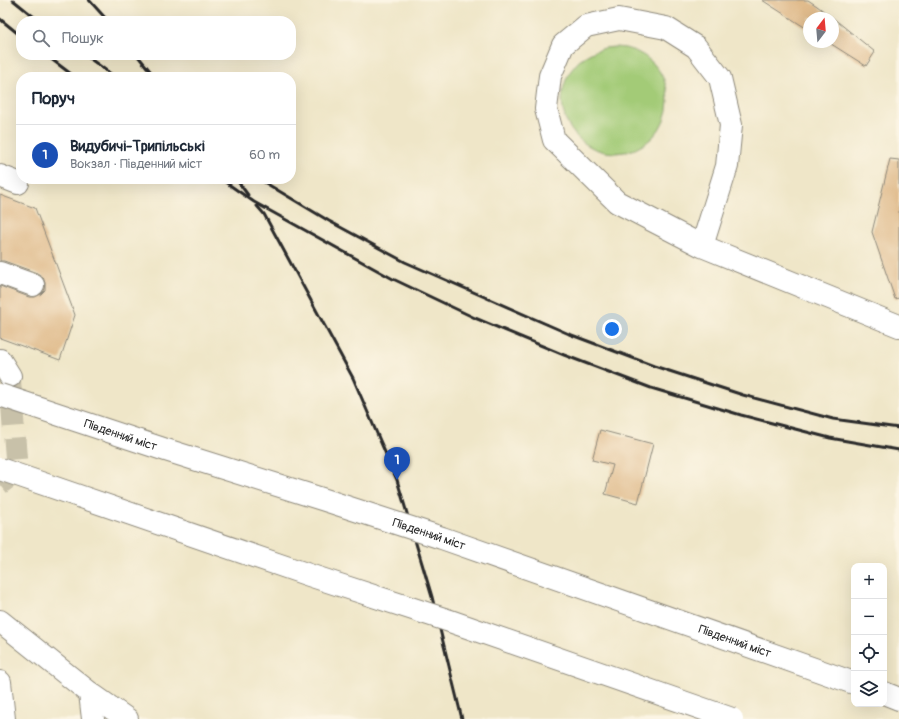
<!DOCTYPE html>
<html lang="uk">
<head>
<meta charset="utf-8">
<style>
	:root { --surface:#fff; --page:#f2f2f3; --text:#1f2937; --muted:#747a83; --line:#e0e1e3; --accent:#7c3aed }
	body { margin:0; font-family:Pangolin,sans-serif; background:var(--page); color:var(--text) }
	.controls { position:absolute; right:12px; bottom:12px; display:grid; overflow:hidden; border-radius:8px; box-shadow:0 4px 16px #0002 }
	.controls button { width:36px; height:36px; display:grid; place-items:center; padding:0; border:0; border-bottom:1px solid var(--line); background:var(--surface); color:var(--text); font:20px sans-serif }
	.compass { position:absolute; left:803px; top:12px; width:36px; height:36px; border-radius:50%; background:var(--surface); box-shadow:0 4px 16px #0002; rotate:16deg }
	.you { position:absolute; left:612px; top:329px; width:14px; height:14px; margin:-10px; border:3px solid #fff; border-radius:50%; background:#1a73e8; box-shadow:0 0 0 6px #1a73e833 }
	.badge { display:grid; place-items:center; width:26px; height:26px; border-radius:50%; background:var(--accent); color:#fff; font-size:13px; font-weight:700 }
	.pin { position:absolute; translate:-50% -33px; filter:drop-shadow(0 1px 2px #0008) }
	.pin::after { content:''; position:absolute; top:21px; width:14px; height:12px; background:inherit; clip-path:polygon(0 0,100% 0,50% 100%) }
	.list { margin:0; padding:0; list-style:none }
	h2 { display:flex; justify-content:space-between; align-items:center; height:52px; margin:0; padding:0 16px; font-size:17px }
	h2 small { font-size:13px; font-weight:400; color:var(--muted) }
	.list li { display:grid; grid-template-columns:26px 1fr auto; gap:12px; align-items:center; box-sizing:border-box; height:60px; padding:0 16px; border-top:1px solid var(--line) }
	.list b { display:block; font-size:15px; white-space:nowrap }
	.list p { margin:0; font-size:13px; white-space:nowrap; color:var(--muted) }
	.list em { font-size:13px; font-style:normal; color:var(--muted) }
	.icon { flex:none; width:22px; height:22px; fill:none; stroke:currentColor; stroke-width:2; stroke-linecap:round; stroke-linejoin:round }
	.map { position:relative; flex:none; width:899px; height:719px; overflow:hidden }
	.search { position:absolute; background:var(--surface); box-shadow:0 4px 16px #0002; left:16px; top:16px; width:280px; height:44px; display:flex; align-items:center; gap:10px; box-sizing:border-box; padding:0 14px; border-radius:16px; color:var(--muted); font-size:15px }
	.panel { position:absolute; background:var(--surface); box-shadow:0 4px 16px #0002; left:16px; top:72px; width:280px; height:112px; border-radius:16px }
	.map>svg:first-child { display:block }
	.green { fill:#a3cb77; stroke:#677b51 }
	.building { fill:#e0bb8c }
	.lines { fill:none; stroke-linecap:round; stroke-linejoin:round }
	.minor-tunnel { stroke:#c8c1a9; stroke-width:22; stroke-dasharray:22 11; stroke-linecap:butt }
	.minor-casing { stroke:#8d887a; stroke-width:24 }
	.major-casing { stroke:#8d887a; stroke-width:24 }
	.minor { stroke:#fff; stroke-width:22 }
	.major { stroke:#fff; stroke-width:22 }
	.rail { stroke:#2b2b2b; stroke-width:3 }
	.major-bridge-casing { stroke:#8d887a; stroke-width:24; stroke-linecap:butt }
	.major-bridge { stroke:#fff; stroke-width:22 }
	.labels { text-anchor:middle; stroke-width:4; stroke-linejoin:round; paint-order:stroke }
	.street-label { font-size:12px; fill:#2b2b2b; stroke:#fcf5e5 }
</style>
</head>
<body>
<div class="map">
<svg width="899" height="719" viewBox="0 0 899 719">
	<rect width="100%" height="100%" fill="#fcf5e5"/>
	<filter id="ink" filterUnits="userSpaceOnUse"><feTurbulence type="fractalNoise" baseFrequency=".025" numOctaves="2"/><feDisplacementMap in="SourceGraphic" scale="8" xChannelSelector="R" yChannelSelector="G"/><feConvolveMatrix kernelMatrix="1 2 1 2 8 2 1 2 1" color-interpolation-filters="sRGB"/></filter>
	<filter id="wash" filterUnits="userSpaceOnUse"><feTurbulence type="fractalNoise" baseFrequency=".012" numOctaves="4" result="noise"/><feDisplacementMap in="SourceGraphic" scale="16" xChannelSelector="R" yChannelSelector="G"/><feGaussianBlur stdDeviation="0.9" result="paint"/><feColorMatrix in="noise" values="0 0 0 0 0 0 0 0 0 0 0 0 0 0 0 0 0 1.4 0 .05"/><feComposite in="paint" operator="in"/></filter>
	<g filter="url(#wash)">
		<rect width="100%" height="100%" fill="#efe6c8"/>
		<!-- green -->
		<circle class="green" cx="615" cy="100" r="53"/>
		<g id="blocks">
			<!-- building -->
			<g class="building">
				<path d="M 762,0 L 808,0 L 817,6 L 833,18 L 809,18 L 809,30 Z"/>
				<path d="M 833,18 L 875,52 L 866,66 L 828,42 L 833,42 Z"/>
				<path d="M 890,159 L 899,160 L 899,298 L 895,299 L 872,232 Z"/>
				<path d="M 0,195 L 35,208 L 75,315 L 60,360 L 0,338 L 0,286 L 29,297 L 35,297 L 41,294 L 45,290 L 45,283 L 43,277 L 37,273 L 4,261 L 0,261 Z"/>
				<path d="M 600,430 L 653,444 L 638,503 L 605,494 L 613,465 L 592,460 Z"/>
			</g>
		</g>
	</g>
	<g filter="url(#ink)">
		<use href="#blocks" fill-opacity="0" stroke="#8d887a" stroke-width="1"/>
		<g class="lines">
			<!-- minor-tunnel -->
			<path class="minor-tunnel" d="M 0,484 L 17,471 L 10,380"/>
			<!-- minor casing -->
			<g class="minor-casing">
				<g id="minor">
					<path d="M 0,176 L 18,183"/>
					<path d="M 702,246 L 727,166 L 731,125 L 720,78 L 696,47 L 666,28 L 619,19 L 586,26 L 563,45 L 550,76 L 546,109 L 554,140 L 617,202 L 702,246 L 899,326"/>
					<path d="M 0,273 L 33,285"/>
					<path d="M 0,360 L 10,376"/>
					<path d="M 0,621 L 90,693 L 93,719"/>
					<path d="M 0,682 L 4,719"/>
					<path d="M 90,693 L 127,719"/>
				</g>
			</g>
			<!-- major casing -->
			<g class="major-casing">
				<path id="major" d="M 884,693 L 899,699"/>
			</g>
			<!-- minor -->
			<use href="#minor" class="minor"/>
			<!-- major -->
			<use href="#major" class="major"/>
			<!-- rail -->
			<g class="rail">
				<path d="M 13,0 L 39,21"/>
				<path d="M 89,0 L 108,21"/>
				<path d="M 0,19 L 21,36"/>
				<path d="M 46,55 L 75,77"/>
				<path d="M 85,55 L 115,77"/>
				<path d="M 137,55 L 155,77"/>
				<path d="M 221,179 L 254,202 L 393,279 L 475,318 L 564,355 L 651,388 L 741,415 L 830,438 L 899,450"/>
				<path d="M 236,179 L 248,195"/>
				<path d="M 259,179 L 329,221 L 405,262 L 569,334 L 654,366 L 743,395 L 833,419 L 899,428"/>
				<path d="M 257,206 L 264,214 L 353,378 L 397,480 L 432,597 L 462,719"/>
			</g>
			<!-- major-bridge casing -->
			<g class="major-bridge-casing">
				<g id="major-bridge">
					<path id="s1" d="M 0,395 L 166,450 L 325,500 L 442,538 L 854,683"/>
					<path d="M 0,469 L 309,575 L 450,621 L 732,719"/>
				</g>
			</g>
			<!-- major-bridge -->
			<use href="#major-bridge" class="major-bridge"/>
		</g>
	</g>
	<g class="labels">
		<!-- street labels -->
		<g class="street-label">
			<text dy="4" stroke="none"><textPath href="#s1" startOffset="127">Південний міст</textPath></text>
			<text dy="4" stroke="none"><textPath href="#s1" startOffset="451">Південний міст</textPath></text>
			<text dy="4" stroke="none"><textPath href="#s1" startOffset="775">Південний міст</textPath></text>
		</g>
	</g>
</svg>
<div class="controls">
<button>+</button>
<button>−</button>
<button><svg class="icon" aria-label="locate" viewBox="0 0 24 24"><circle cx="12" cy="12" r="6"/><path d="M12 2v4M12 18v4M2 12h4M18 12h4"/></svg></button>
<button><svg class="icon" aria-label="layers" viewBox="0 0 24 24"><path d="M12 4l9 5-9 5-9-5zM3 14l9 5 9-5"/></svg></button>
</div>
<svg class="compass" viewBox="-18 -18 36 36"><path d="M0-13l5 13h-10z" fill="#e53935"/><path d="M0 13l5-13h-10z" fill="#747a83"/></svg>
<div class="you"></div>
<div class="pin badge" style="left:397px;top:480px;background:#1a4fb4">1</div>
<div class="search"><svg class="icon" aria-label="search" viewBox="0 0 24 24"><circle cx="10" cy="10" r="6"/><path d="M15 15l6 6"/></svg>Пошук</div>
<section class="panel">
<h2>Поруч<small></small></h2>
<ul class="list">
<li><span class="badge" style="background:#1a4fb4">1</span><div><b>Видубичі-Трипільські</b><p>Вокзал · Південний міст</p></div><em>60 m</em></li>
</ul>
</section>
</div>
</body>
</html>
